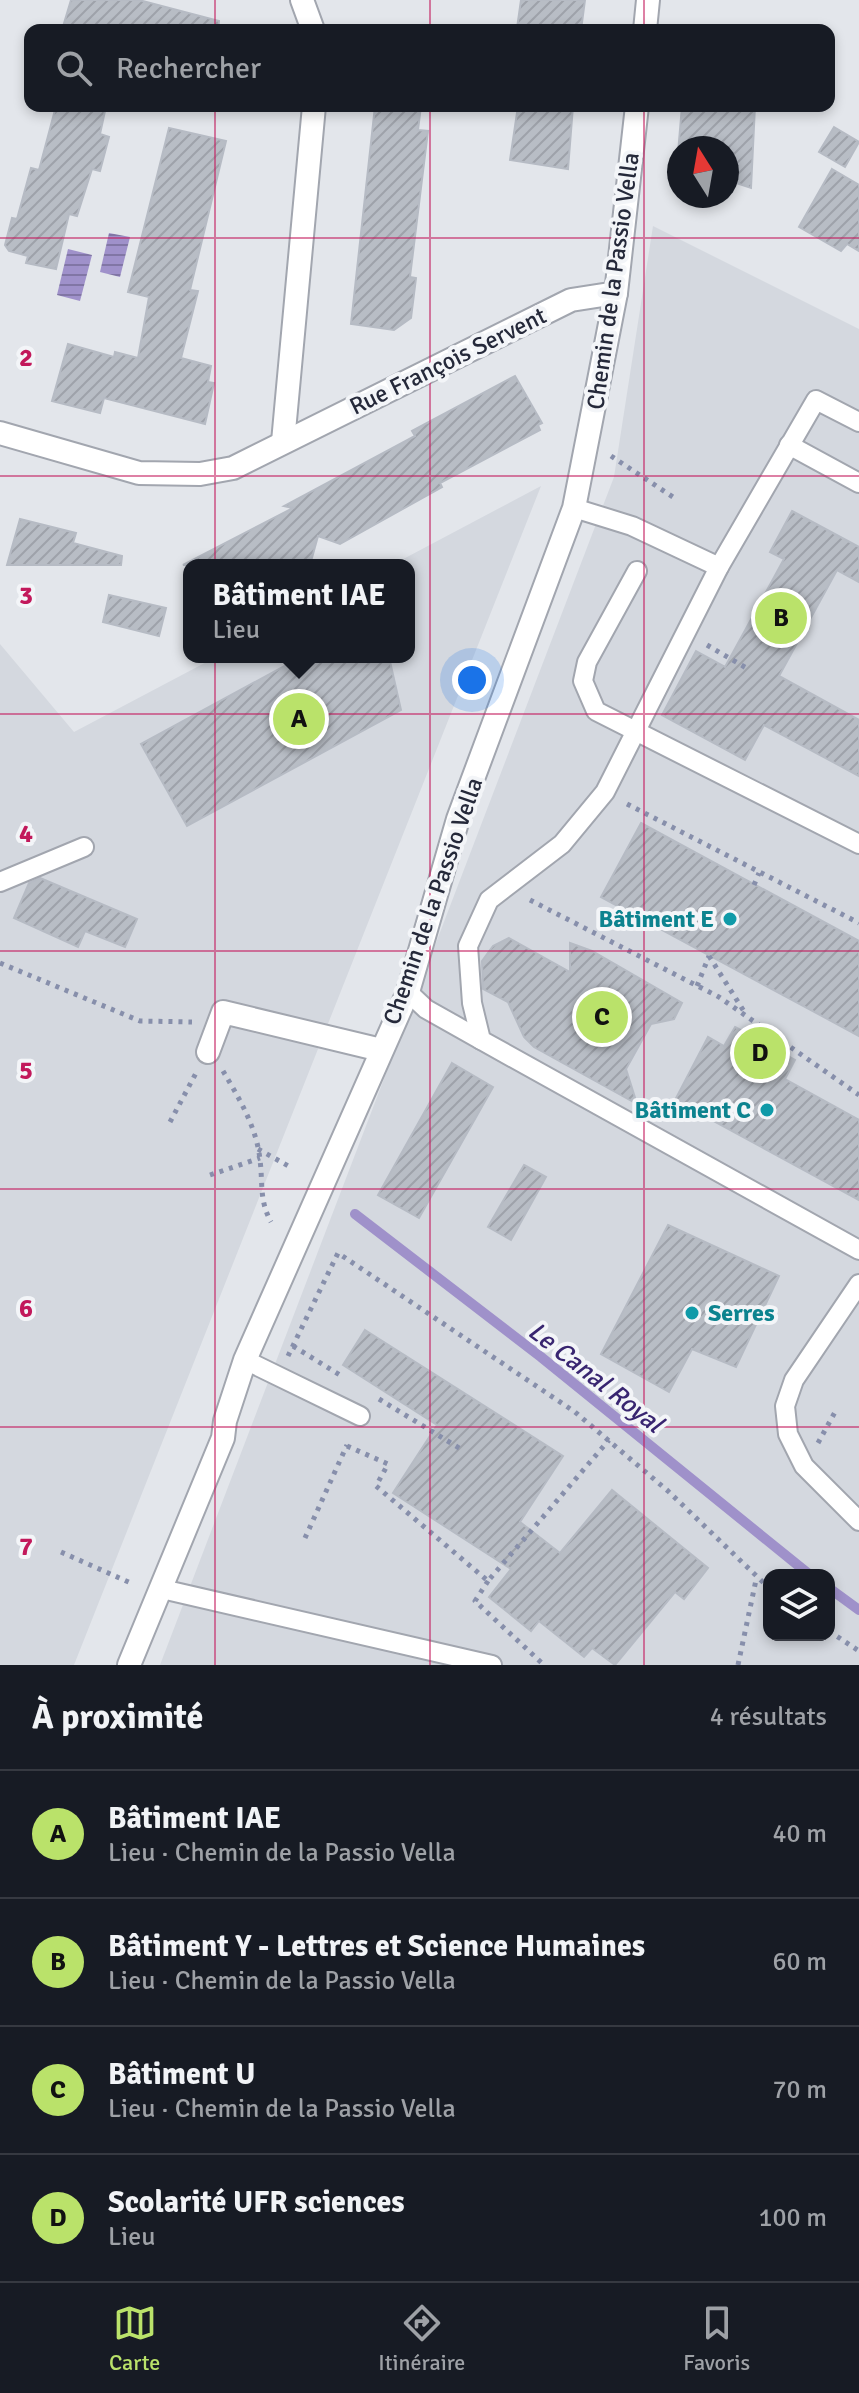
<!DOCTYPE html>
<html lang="fr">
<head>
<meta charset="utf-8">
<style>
	:root { --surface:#171b24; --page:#20242c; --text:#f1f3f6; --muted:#9ea1a6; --line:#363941; --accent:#bae26a }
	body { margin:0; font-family:Signika,sans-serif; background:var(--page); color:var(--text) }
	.controls { position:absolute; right:24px; bottom:24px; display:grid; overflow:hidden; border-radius:16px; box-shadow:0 4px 12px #0003 }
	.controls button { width:72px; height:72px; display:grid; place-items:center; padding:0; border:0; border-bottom:2px solid var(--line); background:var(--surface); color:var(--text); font:40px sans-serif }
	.compass { position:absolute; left:667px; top:136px; width:72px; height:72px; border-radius:50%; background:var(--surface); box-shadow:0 4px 12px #0003; rotate:349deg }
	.you { position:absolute; left:472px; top:680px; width:28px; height:28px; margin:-20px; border:6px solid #fff; border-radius:50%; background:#1a73e8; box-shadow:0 0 0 12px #1a73e833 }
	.badge { display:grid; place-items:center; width:52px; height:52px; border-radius:50%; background:var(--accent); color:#111; font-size:26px; font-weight:700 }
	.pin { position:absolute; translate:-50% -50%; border:4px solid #fff; box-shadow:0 2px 8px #0006 }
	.popup { position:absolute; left:183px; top:559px; width:232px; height:104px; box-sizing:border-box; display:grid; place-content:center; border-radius:16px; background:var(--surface); filter:drop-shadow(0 2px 6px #0005); font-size:26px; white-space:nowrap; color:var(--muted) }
	.popup b { font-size:30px; color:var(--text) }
	.popup::after { content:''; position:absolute; left:50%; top:100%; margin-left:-16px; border:16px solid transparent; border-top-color:var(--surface) }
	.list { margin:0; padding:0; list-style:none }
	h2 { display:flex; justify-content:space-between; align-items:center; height:104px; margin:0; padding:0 32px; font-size:34px }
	h2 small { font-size:26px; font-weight:400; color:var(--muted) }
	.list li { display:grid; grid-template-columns:52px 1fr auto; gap:24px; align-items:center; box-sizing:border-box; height:128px; padding:0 32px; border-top:2px solid var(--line) }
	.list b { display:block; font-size:30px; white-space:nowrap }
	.list p { margin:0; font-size:26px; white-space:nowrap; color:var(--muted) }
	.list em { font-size:26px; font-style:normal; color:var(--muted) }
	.icon { flex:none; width:44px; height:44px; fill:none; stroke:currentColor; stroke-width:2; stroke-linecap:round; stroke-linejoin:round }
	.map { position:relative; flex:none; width:859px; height:1665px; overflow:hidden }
	.search { position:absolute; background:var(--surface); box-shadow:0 4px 12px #0003; left:24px; right:24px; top:24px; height:88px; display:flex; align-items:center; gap:20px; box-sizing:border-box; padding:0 28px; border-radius:16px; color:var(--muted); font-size:30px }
	.sheet { height:616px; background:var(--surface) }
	nav { display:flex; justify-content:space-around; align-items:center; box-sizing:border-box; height:112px; border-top:2px solid var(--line); background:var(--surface); font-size:22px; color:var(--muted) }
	nav a { display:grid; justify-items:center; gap:4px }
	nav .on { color:var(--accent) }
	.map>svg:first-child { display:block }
	.built { fill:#d4d8df; fill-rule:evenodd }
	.water { fill:url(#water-rules) }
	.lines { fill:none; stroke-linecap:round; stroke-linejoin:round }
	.stream { stroke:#9f91ca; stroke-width:10 }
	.building { fill:url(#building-hatch); stroke:#b6bbc4; stroke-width:2 }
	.service-casing { stroke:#a2a6af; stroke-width:22 }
	.pedestrian-casing { stroke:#a2a6af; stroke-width:26 }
	.minor-casing { stroke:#a2a6af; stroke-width:26 }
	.path { stroke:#878fab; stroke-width:5; stroke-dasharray:4 6; stroke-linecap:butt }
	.service { stroke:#fff; stroke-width:18 }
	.pedestrian { stroke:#fff; stroke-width:22 }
	.minor { stroke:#fff; stroke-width:22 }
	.grid { fill:none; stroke:#c2185b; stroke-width:2; stroke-opacity:0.55 }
	.culture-dot { fill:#0f9aa8; stroke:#f3f5f8; stroke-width:3 }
	.labels { text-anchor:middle; stroke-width:8; stroke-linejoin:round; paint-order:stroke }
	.street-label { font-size:24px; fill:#25293a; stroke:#f3f5f8 }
	.culture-label { font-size:24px; font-weight:bold; fill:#0d838f; stroke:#f3f5f8; text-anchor:end }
	.water-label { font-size:26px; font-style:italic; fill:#382570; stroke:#f3f5f8 }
	.grid-label { font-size:26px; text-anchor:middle; font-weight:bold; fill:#c2185b; stroke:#f3f5f8; stroke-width:8; stroke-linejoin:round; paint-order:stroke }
</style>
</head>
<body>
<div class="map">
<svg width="859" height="1665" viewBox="0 0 859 1665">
	<defs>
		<pattern id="water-rules" width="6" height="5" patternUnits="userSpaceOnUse" patternTransform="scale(2)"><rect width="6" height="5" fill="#9f91ca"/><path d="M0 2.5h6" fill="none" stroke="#8176a5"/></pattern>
		<pattern id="building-hatch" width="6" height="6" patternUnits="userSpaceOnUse" patternTransform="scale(2)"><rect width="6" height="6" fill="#b8bdc5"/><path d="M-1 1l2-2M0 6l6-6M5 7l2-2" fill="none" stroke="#9ea2aa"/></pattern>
	</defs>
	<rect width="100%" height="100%" fill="#e3e6eb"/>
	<!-- built -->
	<g class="built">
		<path d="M 653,226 L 859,329 L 859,1665 L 160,1665 L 614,477 ZM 769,1575 L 829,1575 L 829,1635 L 769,1635 Z"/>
		<path d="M 541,486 L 74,1665 L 0,1665 L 0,644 L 74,732 L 216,657 L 409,657 L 409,565 L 392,565 Z"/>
	</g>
	<!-- water -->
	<g class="water">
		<path d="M 109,233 L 130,237 L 120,277 L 100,272 Z"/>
		<path d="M 68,249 L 92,255 L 80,301 L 57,295 Z"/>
	</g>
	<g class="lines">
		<!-- stream -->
		<g class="stream">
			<path d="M 355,1214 L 541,1357 L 810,1575"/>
			<path d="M 829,1588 L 859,1610"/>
		</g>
	</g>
	<!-- building -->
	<g class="building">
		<path d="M 71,0 L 139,0 L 219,21 L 218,30 L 62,30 Z"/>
		<path d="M 521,0 L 585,0 L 581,30 L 517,28 Z"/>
		<path d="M 56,106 L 85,106 L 105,111 L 100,134 L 109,137 L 100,171 L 92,169 L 77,216 L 69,214 L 56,269 L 26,263 L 28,256 L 9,251 L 5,245 L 12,218 L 17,219 L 31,168 L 39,170 Z"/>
		<path d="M 375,106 L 421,106 L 418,130 L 428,131 L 410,277 L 416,278 L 411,318 L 394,330 L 351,324 Z"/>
		<path d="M 518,106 L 573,106 L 568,169 L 510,160 Z"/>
		<path d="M 682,106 L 755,106 L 751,188 L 727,180 L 727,148 L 679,148 L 678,153 Z"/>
		<path d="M 834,127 L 859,142 L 845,167 L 819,152 Z"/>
		<path d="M 169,128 L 226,141 L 190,290 L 198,291 L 181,358 L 211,366 L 208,382 L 214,383 L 205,424 L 104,398 L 100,413 L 52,401 L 68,344 L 114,357 L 115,352 L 138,358 L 149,297 L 128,292 Z"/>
		<path d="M 832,169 L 859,185 L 859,251 L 847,244 L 841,251 L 799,227 Z"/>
		<path d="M 515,376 L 542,423 L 538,425 L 540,430 L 440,483 L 442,487 L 340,544 L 318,536 L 310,565 L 183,565 L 293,508 L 284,506 L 415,436 L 412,431 Z"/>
		<path d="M 792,511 L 859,547 L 859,582 L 837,570 L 779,676 L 859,720 L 859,776 L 764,725 L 745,760 L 662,715 L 696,651 L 725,667 L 784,559 L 770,552 Z"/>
		<path d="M 20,519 L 76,533 L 73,543 L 122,556 L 121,565 L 7,565 Z"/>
		<path d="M 109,595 L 166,608 L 159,636 L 103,622 Z"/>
		<path d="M 301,657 L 389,657 L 401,710 L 187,826 L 141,744 Z"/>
		<path d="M 641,823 L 859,941 L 859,1036 L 601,897 Z"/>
		<path d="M 40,878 L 137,919 L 125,947 L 85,931 L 78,947 L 14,918 L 29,883 Z"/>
		<path d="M 509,938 L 570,972 L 570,943 L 592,951 L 682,1003 L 674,1019 L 651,1024 L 626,1069 L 637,1104 L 534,1047 L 524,1037 L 508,1002 L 483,989 L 482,961 L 493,946 Z"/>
		<path d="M 735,1027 L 795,1060 L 785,1079 L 859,1120 L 859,1200 L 675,1100 L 708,1037 L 724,1046 Z"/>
		<path d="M 452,1063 L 493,1087 L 419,1218 L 378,1195 Z"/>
		<path d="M 524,1165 L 546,1177 L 511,1240 L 488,1227 Z"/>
		<path d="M 668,1225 L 779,1276 L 736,1367 L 692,1349 L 669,1392 L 601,1354 Z"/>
		<path d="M 365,1330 L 563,1456 L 520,1522 L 560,1553 L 612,1490 L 708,1568 L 684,1599 L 675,1592 L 615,1665 L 592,1648 L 584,1657 L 539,1621 L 531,1631 L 489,1597 L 511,1569 L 393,1493 L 437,1425 L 343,1365 Z"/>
	</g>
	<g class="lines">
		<!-- service casing -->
		<g class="service-casing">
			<g id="service">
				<path d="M 859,422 L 816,400 L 719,567 L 605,792 L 562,844 L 489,900 L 468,946 L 472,1003 L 481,1040 L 859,1250"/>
				<path d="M 789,445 L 859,483"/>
				<path d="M 574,508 L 632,526 L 719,567"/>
				<path d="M 637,571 L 587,662 L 583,681 L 596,711 L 859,844"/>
				<path d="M 0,882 L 84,847"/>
				<path d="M 408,992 L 426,1009 L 481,1040"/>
				<path d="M 859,1284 L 794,1380 L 785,1406 L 788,1434 L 804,1466 L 859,1521"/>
				<path d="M 245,1360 L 360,1416"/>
				<path d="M 162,1589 L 492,1665"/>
			</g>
		</g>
		<!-- pedestrian casing -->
		<g class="pedestrian-casing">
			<path id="pedestrian" d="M 208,1052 L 223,1012 L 381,1050"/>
		</g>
		<!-- minor casing -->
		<g class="minor-casing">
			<g id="minor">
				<path d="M 302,0 L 313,30"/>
				<path d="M 645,30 L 648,0"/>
				<path d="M 0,433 L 139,473 L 200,474 L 233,468 L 571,300 L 616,293"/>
				<path d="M 283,442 L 314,106"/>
				<path d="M 129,1665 L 223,1438 L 225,1421 L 245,1360 L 408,992 L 458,819 L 574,508 L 616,293 L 637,106"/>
			</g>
		</g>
		<!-- path -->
		<g class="path">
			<path d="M 611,456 L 673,497"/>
			<path d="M 707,645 L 748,669"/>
			<path d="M 627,804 L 859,923"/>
			<path d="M 754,885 L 759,873"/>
			<path d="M 530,900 L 719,997 L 859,1095"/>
			<path d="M 709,956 L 745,1013"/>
			<path d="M 0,963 L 140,1021 L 192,1022"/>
			<path d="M 697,986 L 709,956"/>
			<path d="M 223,1071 C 239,1098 257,1128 260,1160 C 263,1183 259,1200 271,1222"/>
			<path d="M 170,1122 L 196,1073"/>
			<path d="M 258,1149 L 292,1168"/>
			<path d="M 210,1175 L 260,1158"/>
			<path d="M 293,1346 L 340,1375"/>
			<path d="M 288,1356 L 338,1253 L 575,1412 L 668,1491 L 769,1588"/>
			<path d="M 379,1399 L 464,1451"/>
			<path d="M 818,1443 L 835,1412 L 838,1414"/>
			<path d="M 347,1446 L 388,1464 L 376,1486 L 488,1581 L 609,1440"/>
			<path d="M 305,1538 L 347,1445"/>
			<path d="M 61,1552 L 133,1584"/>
			<path d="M 488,1581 L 475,1601 L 544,1665"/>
			<path d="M 829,1631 L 859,1651"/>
			<path d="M 738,1665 L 756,1580"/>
		</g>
		<!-- service -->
		<use href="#service" class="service"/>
		<!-- pedestrian -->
		<use href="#pedestrian" class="pedestrian"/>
		<!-- minor -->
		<use href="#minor" class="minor"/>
	</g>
	<!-- grid -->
	<path class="grid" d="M 215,0 L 215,30M 430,0 L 430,30M 644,0 L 644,30M 215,106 L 215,1665M 430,106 L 430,1665M 644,106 L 644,1665M 0,238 L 859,238M 0,476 L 859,476M 0,714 L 859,714M 0,951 L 859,951M 0,1189 L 859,1189M 0,1427 L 859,1427"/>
	<!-- markers -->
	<g class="culture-dot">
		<circle cx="730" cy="919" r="8"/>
		<circle cx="767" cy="1110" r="8"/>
		<circle cx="692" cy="1313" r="8"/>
	</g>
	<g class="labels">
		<!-- street labels -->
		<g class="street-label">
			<text transform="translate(613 281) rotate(-82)" y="8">Chemin de la Passio Vella</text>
			<text transform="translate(448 361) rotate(-26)" y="8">Rue François Servent</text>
			<text transform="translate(433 901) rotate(-71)" y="8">Chemin de la Passio Vella</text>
		</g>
		<!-- culture labels -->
		<g class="culture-label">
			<text x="714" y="927">Bâtiment E</text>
			<text x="751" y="1118">Bâtiment C</text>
			<text x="708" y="1321" text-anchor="start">Serres</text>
		</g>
		<!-- water labels -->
		<g class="water-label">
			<text transform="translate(596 1377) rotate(38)" y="9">Le Canal Royal</text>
		</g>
	</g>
	<g class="grid-label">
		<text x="26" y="366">2</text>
		<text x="26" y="604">3</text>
		<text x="26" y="842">4</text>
		<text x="26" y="1079">5</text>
		<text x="26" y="1317">6</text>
		<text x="26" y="1555">7</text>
	</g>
</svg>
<div class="controls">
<button><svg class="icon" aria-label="layers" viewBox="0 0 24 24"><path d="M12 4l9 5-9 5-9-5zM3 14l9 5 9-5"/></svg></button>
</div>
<svg class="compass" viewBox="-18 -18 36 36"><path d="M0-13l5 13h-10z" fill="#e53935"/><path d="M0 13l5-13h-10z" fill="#9ea1a6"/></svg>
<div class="you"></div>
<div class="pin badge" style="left:299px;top:719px">A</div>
<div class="popup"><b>Bâtiment IAE</b>Lieu</div>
<div class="pin badge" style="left:781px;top:618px">B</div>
<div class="pin badge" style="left:602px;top:1017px">C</div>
<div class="pin badge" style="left:760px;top:1053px">D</div>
<div class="search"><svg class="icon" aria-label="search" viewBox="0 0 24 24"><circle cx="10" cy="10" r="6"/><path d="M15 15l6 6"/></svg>Rechercher</div>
</div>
<section class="sheet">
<h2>À proximité<small>4 résultats</small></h2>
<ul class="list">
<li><span class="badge">A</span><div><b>Bâtiment IAE</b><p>Lieu · Chemin de la Passio Vella</p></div><em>40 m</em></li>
<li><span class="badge">B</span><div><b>Bâtiment Y - Lettres et Science Humaines</b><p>Lieu · Chemin de la Passio Vella</p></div><em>60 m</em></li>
<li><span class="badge">C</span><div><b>Bâtiment U</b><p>Lieu · Chemin de la Passio Vella</p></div><em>70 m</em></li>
<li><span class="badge">D</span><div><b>Scolarité UFR sciences</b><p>Lieu</p></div><em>100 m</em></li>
</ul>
</section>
<nav>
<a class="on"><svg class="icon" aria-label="map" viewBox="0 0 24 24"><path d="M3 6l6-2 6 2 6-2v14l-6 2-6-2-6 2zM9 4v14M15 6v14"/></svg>Carte</a>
<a><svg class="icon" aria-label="directions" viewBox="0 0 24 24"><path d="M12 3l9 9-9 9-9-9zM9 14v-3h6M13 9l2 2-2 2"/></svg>Itinéraire</a>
<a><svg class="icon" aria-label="saved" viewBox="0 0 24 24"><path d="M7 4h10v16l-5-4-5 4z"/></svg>Favoris</a>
</nav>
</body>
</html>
